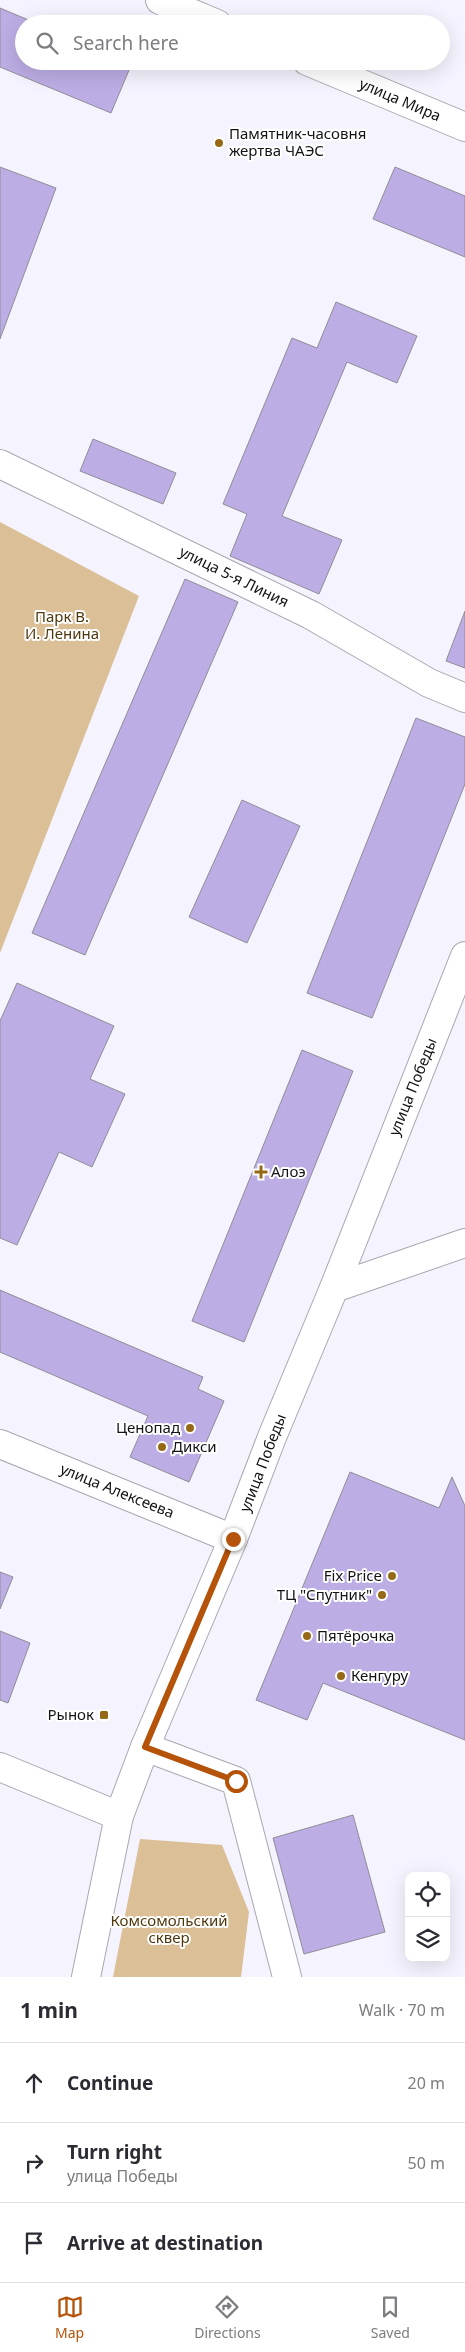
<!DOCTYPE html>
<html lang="en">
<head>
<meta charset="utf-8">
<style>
	:root { --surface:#fff; --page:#f2f2f3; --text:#2b2b33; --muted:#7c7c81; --line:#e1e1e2; --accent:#b45309 }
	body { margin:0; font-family:"Noto Sans",sans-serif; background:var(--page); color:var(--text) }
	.controls { position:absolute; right:15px; bottom:15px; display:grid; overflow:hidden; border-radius:10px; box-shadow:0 5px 20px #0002 }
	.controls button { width:45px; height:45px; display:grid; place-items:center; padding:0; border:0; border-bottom:1px solid var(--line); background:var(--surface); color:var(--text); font:25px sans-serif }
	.stop { position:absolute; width:15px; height:15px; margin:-11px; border:4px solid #b45309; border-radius:50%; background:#fff }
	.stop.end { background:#b45309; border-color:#fff; box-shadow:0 1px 5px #0008 }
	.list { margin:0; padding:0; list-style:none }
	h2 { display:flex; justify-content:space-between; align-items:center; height:65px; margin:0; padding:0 20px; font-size:21px }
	h2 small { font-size:16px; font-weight:400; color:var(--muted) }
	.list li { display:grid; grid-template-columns:32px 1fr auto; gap:15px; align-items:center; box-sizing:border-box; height:80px; padding:0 20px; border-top:1px solid var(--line) }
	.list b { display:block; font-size:19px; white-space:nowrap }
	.list p { margin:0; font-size:16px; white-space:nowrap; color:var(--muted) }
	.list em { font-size:16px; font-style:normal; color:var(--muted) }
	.icon { flex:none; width:28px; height:28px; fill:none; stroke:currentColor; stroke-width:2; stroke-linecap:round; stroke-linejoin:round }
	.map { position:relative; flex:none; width:465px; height:1977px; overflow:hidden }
	.search { position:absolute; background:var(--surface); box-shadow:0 5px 20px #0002; left:15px; right:15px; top:15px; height:55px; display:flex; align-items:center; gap:12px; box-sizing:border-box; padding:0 18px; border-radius:28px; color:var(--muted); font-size:19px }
	.sheet { height:305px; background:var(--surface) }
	nav { display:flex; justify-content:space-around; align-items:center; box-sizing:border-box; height:70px; border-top:1px solid var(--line); background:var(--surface); font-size:14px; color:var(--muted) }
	nav a { display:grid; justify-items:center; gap:2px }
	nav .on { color:var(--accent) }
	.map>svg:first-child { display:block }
	.green { fill:#dabf97 }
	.building { fill:#bcade4; stroke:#908d97 }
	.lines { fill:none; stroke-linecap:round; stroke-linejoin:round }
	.minor-casing { stroke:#a9a7b0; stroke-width:30 }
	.major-casing { stroke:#a9a7b0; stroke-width:30 }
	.minor { stroke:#fff; stroke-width:28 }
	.major { stroke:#fff; stroke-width:28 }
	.route { stroke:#b45309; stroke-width:6 }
	.poi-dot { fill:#956916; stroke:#fff; stroke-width:2 }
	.labels { text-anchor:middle; stroke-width:4; stroke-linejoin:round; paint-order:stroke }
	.street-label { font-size:15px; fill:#131216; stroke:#fff }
	.poi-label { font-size:15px; fill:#131216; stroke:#fff; text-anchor:start }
	.park-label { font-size:15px; fill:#50380d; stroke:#fff }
</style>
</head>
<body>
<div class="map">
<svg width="465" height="1977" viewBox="0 0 465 1977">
	<rect width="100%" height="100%" fill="#f5f3fd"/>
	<!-- green -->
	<g class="green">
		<path d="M 0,522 L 139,596 L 0,953 Z"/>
		<path d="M 140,1839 L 222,1845 L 249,1912 L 241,1977 L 113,1977 Z"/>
	</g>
	<!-- building -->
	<g class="building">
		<path d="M 0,8 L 38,24 L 24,24 L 24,61 L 132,63 L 111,113 L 0,67 Z"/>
		<path d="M 0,167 L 56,188 L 0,339 Z"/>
		<path d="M 395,167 L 465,196 L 465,257 L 373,219 Z"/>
		<path d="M 336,302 L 417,336 L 397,383 L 347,362 L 282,516 L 342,540 L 319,594 L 230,556 L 247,514 L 223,504 L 292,338 L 317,348 Z"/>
		<path d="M 93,439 L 176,473 L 163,504 L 80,471 Z"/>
		<path d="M 185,579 L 238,602 L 85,955 L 32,933 Z"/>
		<path d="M 465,611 L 465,668 L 446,661 Z"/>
		<path d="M 416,718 L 465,737 L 465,784 L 372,1018 L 307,993 Z"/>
		<path d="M 242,800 L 300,826 L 247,943 L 189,917 Z"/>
		<path d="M 17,983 L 114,1026 L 90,1079 L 125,1094 L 92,1167 L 59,1152 L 17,1245 L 0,1238 L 0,1021 Z"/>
		<path d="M 302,1050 L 353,1071 L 244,1342 L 192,1321 Z"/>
		<path d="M 0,1290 L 203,1377 L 198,1389 L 224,1401 L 189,1482 L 130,1457 L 148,1416 L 0,1352 Z"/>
		<path d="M 350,1472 L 439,1508 L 452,1477 L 465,1506 L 465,1740 L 323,1683 L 307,1720 L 256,1700 Z"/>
		<path d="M 0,1572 L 13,1577 L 0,1609 Z"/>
		<path d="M 0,1631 L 30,1643 L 8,1703 L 0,1700 Z"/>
		<path d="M 353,1815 L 385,1932 L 304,1954 L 273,1838 Z"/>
	</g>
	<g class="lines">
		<!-- minor casing -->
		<g class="minor-casing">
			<g id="minor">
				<path d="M 0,464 L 311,615 L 429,683 L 465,698"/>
				<path d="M 334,1288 L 465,1243"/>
				<path d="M 0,1444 L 233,1539"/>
				<path d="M 145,1747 L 236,1781 L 287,1977"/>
				<path d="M 0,1767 L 119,1816"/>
			</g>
		</g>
		<!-- major casing -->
		<g class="major-casing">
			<g id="major">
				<path d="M 160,0 L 217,24"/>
				<path d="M 307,61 L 465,127"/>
				<path d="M 86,1977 L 119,1816 L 145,1747 L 233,1539 L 272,1437 L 334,1288 L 465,956"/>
			</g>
		</g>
		<!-- minor -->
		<use href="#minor" class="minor"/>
		<!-- major -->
		<use href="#major" class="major"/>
	</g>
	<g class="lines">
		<!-- route -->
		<path class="route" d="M 233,1539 L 145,1747 L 236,1781"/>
	</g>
	<!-- markers -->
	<g class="poi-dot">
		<circle cx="219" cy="143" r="5"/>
		<path d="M258.5 1164.5h5v5h5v5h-5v5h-5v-5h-5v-5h5z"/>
		<circle cx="190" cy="1428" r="5"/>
		<circle cx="162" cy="1447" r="5"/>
		<circle cx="392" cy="1576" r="5"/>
		<circle cx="382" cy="1595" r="5"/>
		<circle cx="307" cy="1636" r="5"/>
		<circle cx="341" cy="1676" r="5"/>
		<rect x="99" y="1710" width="10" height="10" rx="2.5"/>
	</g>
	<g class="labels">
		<!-- street labels -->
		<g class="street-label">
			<text transform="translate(400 100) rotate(23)" y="5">улица Мира</text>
			<text transform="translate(234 577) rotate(26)" y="5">улица 5-я Линия</text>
			<text transform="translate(413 1087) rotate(-68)" y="5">улица Победы</text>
			<text transform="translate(263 1463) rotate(-69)" y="5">улица Победы</text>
			<text transform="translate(117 1491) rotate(22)" y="5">улица Алексеева</text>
		</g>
		<!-- poi labels -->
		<g class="poi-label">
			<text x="229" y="139">Памятник-часовня<tspan x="229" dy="17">жертва ЧАЭС</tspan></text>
			<text x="271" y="1177">Алоэ</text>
			<text x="180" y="1433" text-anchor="end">Ценопад</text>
			<text x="172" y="1452">Дикси</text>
			<text x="382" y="1581" text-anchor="end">Fix Price</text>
			<text x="372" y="1600" text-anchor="end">ТЦ "Спутник"</text>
			<text x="317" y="1641">Пятёрочка</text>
			<text x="351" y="1681">Кенгуру</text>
			<text x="94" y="1720" text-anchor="end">Рынок</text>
		</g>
		<!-- park labels -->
		<g class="park-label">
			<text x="62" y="622">Парк В.<tspan x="62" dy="17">И. Ленина</tspan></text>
			<text x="169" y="1926">Комсомольский<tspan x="169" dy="17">сквер</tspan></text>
		</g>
	</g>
</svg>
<div class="controls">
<button><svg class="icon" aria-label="locate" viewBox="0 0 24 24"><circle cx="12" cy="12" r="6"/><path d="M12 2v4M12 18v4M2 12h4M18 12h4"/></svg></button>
<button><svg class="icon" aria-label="layers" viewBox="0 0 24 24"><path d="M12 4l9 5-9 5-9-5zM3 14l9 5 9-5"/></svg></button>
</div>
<div class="stop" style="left:236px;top:1781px"></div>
<div class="stop end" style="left:233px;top:1539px"></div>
<div class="search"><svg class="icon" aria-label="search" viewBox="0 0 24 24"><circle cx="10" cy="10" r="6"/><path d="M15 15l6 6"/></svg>Search here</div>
</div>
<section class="sheet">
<h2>1 min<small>Walk · 70 m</small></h2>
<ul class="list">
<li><svg class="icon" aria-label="ahead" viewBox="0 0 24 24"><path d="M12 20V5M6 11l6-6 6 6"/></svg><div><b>Continue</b></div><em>20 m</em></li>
<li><svg class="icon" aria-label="right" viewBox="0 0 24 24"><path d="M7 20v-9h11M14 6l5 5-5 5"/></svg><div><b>Turn right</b><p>улица Победы</p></div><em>50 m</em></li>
<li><svg class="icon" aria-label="arrive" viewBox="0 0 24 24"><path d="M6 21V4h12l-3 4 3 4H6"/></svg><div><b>Arrive at destination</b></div></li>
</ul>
</section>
<nav>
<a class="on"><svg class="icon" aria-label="map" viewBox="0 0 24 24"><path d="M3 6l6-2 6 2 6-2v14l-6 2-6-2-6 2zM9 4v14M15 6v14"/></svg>Map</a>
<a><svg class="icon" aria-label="directions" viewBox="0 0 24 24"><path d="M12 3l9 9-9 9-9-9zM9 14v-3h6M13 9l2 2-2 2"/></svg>Directions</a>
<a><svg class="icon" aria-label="saved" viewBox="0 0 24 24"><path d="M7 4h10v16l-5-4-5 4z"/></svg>Saved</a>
</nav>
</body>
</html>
